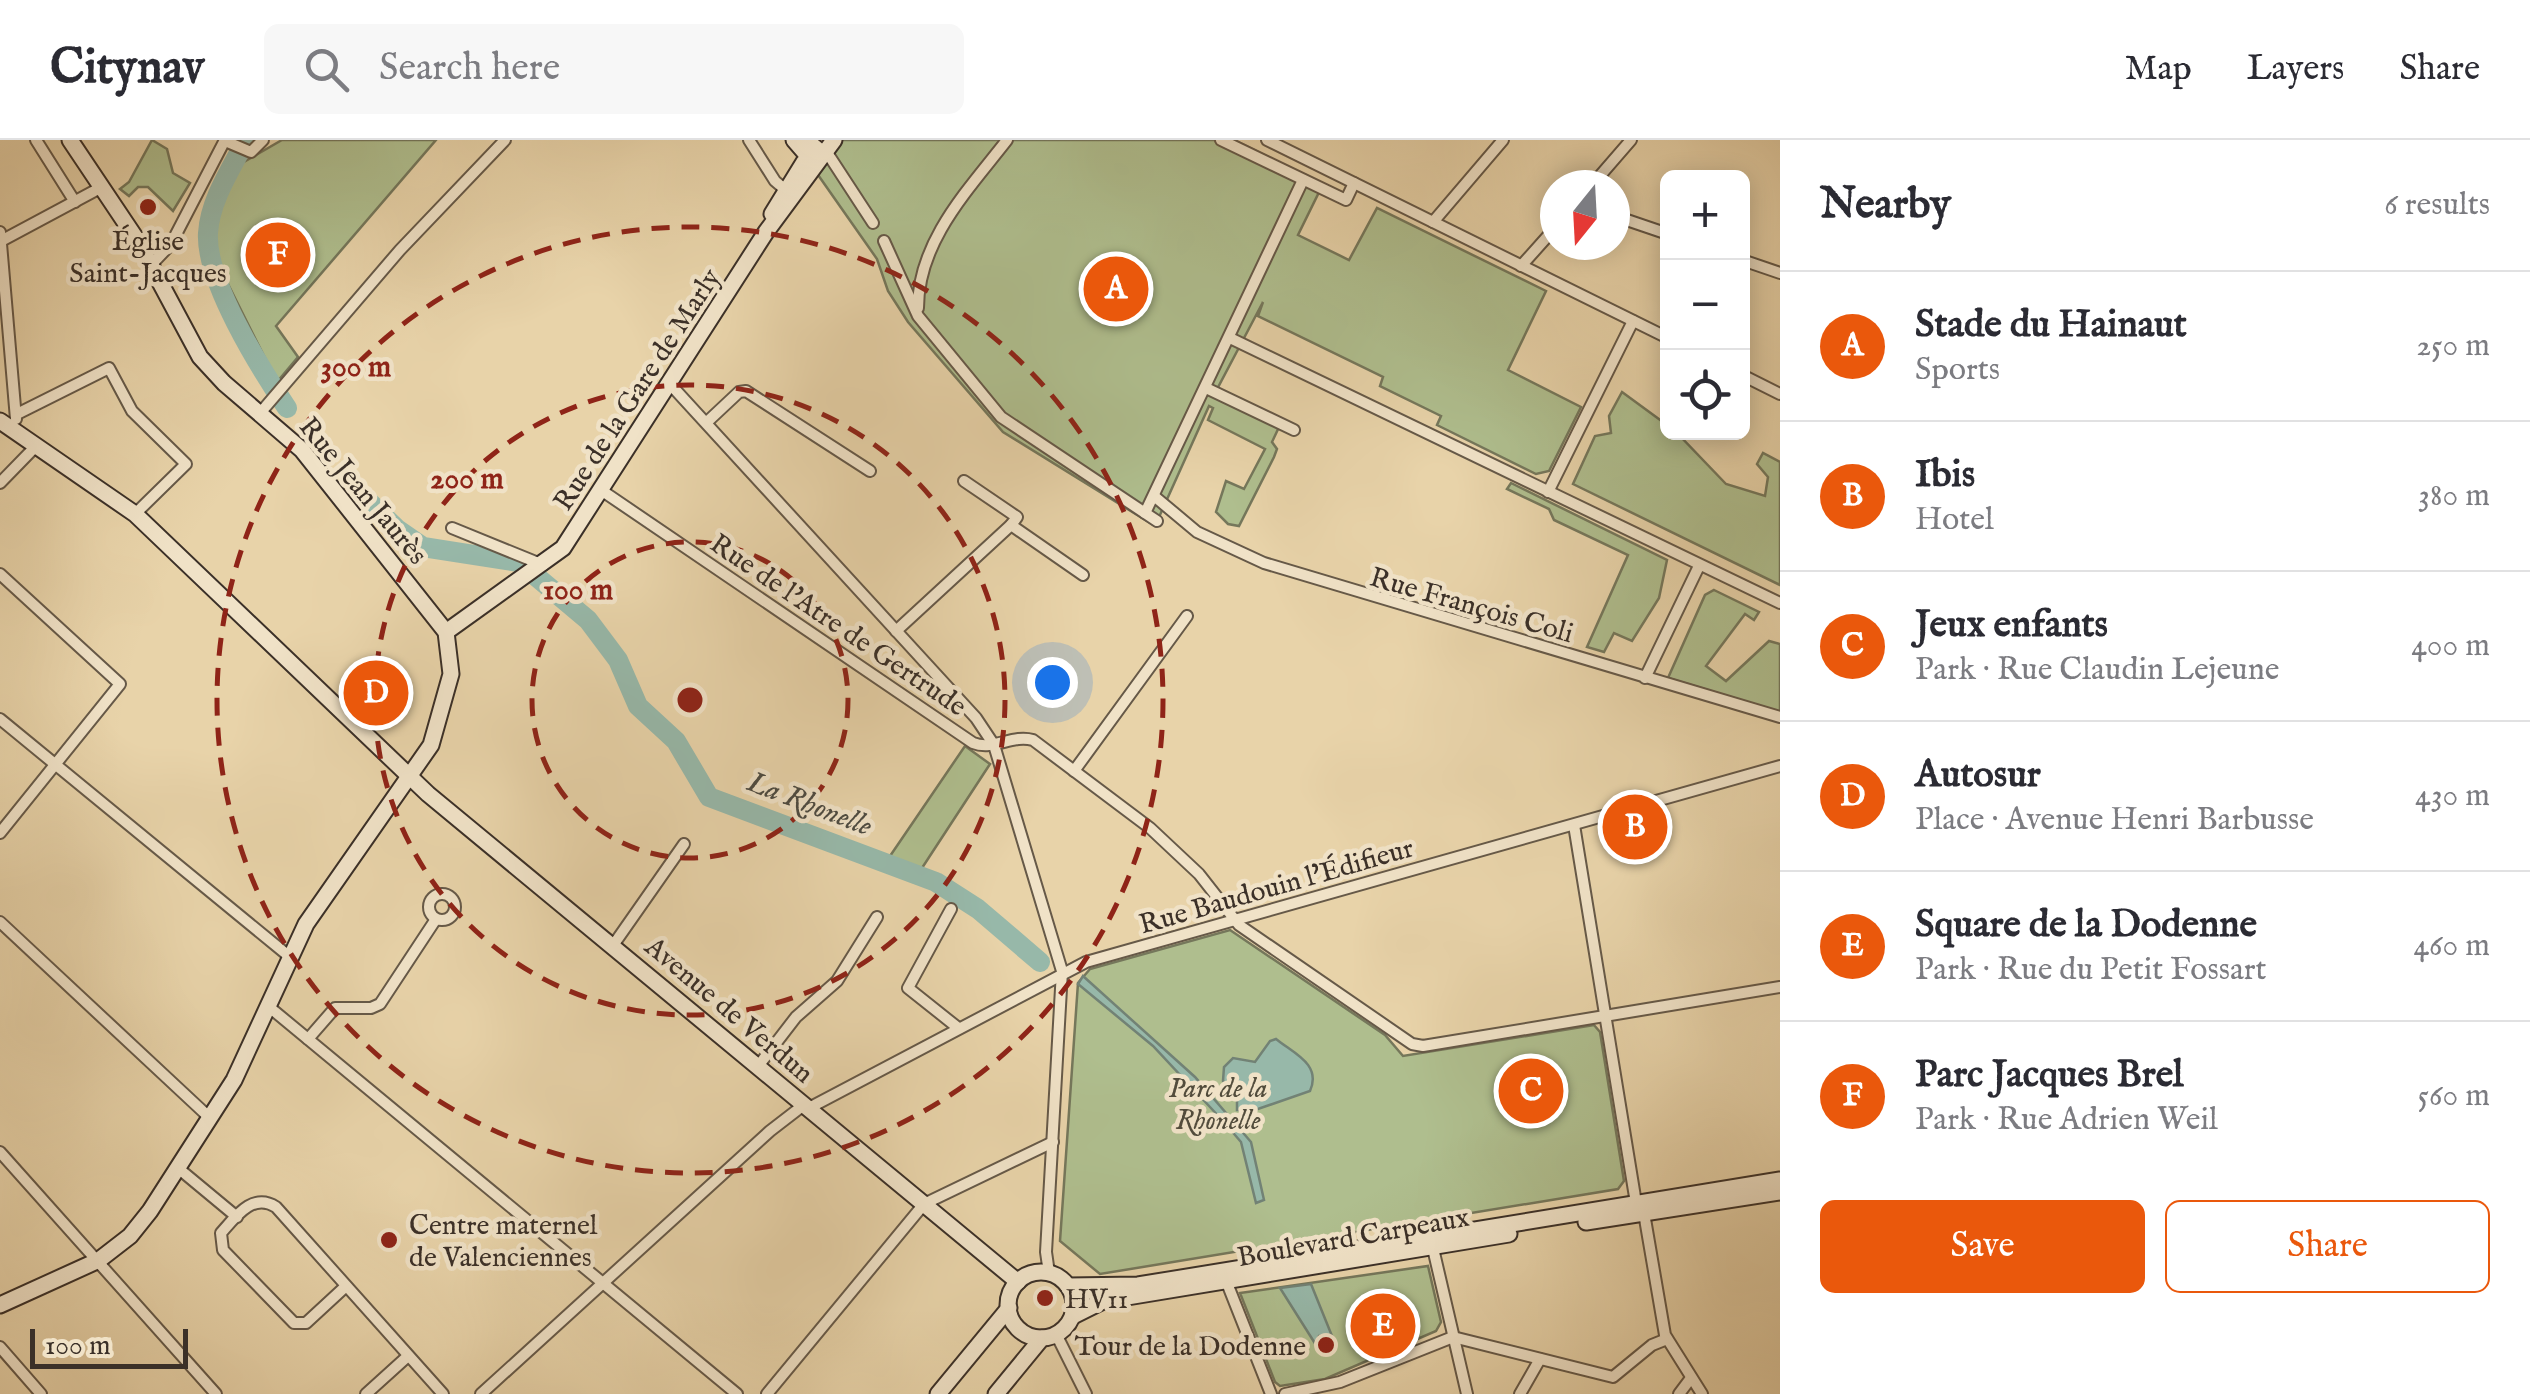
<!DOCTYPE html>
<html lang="en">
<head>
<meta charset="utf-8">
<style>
	:root { --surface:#fff; --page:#f7f7f7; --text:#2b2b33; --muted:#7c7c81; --line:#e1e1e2; --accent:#ea580c }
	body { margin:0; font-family:"IM FELL English",serif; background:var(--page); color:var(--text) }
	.controls { position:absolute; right:30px; top:30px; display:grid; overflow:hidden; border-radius:15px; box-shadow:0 5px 25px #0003 }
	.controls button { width:90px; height:90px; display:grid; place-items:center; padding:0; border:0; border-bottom:2px solid var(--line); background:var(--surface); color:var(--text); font:50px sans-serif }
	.compass { position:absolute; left:1540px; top:30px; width:90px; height:90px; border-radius:50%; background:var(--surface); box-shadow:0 5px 25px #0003; rotate:198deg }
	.scale { position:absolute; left:30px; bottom:25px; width:158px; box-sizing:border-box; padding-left:10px; border:5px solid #3b3028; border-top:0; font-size:28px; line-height:35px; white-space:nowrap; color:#3b3028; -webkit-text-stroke:8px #f0e2c7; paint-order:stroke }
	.you { position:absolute; left:1052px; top:542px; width:35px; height:35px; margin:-25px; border:8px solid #fff; border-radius:50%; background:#1a73e8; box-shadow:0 0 0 15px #1a73e833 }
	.badge { display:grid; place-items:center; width:65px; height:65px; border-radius:50%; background:var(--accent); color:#fff; font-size:32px; font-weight:700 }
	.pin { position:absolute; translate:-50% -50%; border:5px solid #fff; box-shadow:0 2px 10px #0006 }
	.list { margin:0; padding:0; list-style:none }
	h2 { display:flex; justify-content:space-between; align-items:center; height:130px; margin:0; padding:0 40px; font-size:42px }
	h2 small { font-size:32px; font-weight:400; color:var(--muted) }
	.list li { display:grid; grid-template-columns:65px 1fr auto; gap:30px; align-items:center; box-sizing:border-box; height:150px; padding:0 40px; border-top:2px solid var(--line) }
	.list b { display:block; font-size:38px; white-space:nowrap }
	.list p { margin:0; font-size:32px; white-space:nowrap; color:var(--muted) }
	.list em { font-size:32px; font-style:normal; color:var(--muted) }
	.actions { display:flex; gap:20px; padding:30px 40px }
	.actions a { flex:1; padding:22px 0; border:2px solid var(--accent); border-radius:15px; text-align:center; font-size:35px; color:var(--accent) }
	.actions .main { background:var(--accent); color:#fff }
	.icon { flex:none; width:55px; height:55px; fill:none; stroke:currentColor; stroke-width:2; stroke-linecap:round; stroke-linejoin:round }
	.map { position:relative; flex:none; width:1780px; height:1254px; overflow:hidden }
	header { display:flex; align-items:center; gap:60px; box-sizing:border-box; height:140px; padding:0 50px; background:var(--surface); border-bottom:2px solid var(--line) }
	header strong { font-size:48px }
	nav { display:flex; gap:55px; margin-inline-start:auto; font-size:35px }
	.search { width:700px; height:90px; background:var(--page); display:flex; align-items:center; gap:25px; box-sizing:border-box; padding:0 35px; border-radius:15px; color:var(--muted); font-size:38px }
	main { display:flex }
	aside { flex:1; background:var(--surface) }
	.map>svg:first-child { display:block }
	.green { fill:#afbe8e; stroke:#75775b; stroke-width:2.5 }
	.water { fill:#97b8a9; stroke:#728275; stroke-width:2.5 }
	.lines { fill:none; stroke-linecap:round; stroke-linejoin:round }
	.river { stroke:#97b8a9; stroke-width:20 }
	.street-casing { stroke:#665948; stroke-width:14 }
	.secondary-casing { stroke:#3b3028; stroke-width:19 }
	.street { stroke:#f0e2c7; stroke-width:10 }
	.secondary { stroke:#f0e2c7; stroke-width:15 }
	.ring { fill:none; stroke:#8f2418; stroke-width:5; stroke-dasharray:18 12 }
	.poi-dot { fill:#8f2418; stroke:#f0e2c7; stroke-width:4 }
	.labels { text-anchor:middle; stroke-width:9; stroke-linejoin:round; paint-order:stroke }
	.poi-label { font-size:28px; fill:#3b3028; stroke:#f0e2c7; text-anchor:start }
	.street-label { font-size:28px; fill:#3b3028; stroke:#f0e2c7 }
	.park-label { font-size:28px; font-style:italic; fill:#524c3c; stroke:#f0e2c7 }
	.water-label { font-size:30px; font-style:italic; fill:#4d4b42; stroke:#f0e2c7 }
	.centre { fill:#8f2418; stroke:#f0e2c7; stroke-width:5 }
	.ring-label { font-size:30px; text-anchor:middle; font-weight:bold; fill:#8f2418; stroke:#f0e2c7; stroke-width:9; stroke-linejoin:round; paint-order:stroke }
</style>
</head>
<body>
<header>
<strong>Citynav</strong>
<div class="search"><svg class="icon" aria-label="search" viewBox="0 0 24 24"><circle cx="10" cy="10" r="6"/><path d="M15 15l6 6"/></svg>Search here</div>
<nav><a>Map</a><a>Layers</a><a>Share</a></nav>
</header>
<main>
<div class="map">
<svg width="1780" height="1254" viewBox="0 0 1780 1254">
	<rect width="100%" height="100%" fill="#e8d3a9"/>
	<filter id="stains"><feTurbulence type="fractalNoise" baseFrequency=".002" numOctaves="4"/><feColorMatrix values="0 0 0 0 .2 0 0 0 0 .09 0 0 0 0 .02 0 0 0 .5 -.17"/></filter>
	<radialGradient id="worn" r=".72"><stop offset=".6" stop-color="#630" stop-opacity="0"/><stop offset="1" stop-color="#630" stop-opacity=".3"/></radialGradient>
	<!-- green -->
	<g class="green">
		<path d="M 152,0 L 167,9 L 173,33 L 190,43 L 173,71 L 148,47 L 138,47 L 129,56 L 120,49 L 129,42 Z"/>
		<path d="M 282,0 L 436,0 L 276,186 L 298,217 L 277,242 L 218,124 L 213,97 L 219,68 L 242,23 Z"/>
		<path d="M 842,0 L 1234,0 L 1323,44 L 1298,95 L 1349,120 L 1377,68 L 1546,151 L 1508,230 L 1581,267 L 1549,331 L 1536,334 L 1437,285 L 1441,276 L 1380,246 L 1383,237 L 1258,176 L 1263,162 L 1214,255 L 1279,287 L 1272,302 L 1277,309 L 1274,317 L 1239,386 L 1228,384 L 1216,372 L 1226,341 L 1244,349 L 1265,309 L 1208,280 L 1213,268 L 1209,266 L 1155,386 L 1003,292 L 908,182 L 888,151 L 877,119 L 816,32 Z"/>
		<path d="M 1622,252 L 1667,285 L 1668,292 L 1677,293 L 1726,344 L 1765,356 L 1768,337 L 1757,324 L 1763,313 L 1780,322 L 1780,445 L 1573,344 L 1595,296 L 1611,293 L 1609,276 Z"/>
		<path d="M 1511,343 L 1667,420 L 1659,458 L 1632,501 L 1614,493 L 1604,512 L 1587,507 L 1628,415 L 1554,380 L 1549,369 L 1507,349 Z"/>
		<path d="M 1714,450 L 1759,472 L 1754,480 L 1745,474 L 1706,526 L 1726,541 L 1769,501 L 1780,504 L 1780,572 L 1668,538 L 1705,455 Z"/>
		<path d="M 965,606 L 990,624 L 922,728 L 888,719 Z"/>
		<path d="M 1230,790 L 1385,895 L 1403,916 L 1594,885 L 1600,892 L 1624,1041 L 1618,1049 L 1100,1134 L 1060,1101 L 1078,843 L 1090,829 Z"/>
		<path d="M 1428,1126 L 1441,1182 L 1436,1191 L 1325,1239 L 1280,1246 L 1275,1242 L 1240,1153 Z"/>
	</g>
	<!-- water -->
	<g class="water">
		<path d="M 1083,836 L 1195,937 L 1251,1002 L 1264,1060 L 1256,1063 L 1241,1002 L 1223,981 L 1153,906 L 1078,844 Z"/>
		<path d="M 1276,899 C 1293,913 1322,924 1310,951 L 1255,970 L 1237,970 L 1237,955 L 1223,941 L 1224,927 L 1233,918 L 1255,922 L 1270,901 Z"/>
		<path d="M 1311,1144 L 1332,1196 L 1319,1196 L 1316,1205 L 1280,1148 Z"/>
	</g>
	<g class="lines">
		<!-- river -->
		<g class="river">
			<path d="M 246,0 C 231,29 210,60 208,93 C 205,140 260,228 287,268"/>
			<path d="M 364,357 L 397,389 L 423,407 L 519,422 L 588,480 L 618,520 L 638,566 L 676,601 L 709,657 L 936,742 L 978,769 L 1040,822"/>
		</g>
		<!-- street casing -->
		<g class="street-casing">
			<g id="street">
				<path d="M 36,0 L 75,62"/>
				<path d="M 749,0 L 775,41 L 788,52"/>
				<path d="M 1221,0 L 1346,60 L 1354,43"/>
				<path d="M 1267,0 L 1668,198"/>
				<path d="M 225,1 L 251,12 L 263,0"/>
				<path d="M 826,11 L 873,83"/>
				<path d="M 1592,45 L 1631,0"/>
				<path d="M 1615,76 L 1668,94"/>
				<path d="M 1433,82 L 1503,0"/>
				<path d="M 0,92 L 16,279"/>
				<path d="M 1,101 L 100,48"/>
				<path d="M 884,101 L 918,176 L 1001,277 L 1157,381"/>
				<path d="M 1742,120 L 1780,133"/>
				<path d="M 151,125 L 171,104 L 225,0"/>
				<path d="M 1521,126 L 1555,88"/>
				<path d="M 918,168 C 918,101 969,49 1007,0"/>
				<path d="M 1230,198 L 1780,463"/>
				<path d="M 1742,235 L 1780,254"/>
				<path d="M 670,244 L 976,578 L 994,605 L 1062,831 L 1046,1112 L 1049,1133"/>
				<path d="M 1206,248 L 1294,290"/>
				<path d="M 261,272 L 400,110 L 505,0"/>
				<path d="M 17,274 L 109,228 L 132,271 L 186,324 L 135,374"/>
				<path d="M 707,282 L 739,252 L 746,251 L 870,331"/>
				<path d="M 964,341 L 1017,377 L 1011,385 L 1083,435"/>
				<path d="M 0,343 L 37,305"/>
				<path d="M 601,350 L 973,603 C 994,611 1012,594 1033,600 L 1150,688 L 1199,734 L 1239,785 L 1412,904 L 1423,906 L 1780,847"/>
				<path d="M 1548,352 L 1633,181"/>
				<path d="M 1154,356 L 1197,392 L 1264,423 L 1780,577"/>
				<path d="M 1145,373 L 1303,40"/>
				<path d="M 452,388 L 543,425"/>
				<path d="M 0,434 L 120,544 L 0,693"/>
				<path d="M 896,491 L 1011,385"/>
				<path d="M 1645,538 L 1699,426"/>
				<path d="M 0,579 L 290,817"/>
				<path d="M 1074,631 L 1187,476"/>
				<path d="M 1574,685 L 1636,1063 L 1644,1073 L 1665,1195 L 1702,1254"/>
				<circle cx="442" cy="767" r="13"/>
				<path d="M 951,769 L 908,848 L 957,887"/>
				<path d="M 0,782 L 210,978"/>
				<path d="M 614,804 L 684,704"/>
				<path d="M 268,866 L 737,1254"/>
				<path d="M 308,899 L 335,868 L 371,868 L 380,864 L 436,779"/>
				<path d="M 759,925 L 796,877 L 837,841 L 877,777"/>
				<path d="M 809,968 L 1086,822 L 1780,626"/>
				<path d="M 0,1012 L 216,1254"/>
				<path d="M 178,1028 L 237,1077"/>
				<path d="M 1432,1104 L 1467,1254"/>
				<path d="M 1227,1143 L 1271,1254"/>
				<path d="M 345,1147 L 306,1183 L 294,1183 L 223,1110 L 221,1093 C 236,1076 253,1052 276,1067 L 443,1254"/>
				<path d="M 1056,1194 L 1086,1254"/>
				<path d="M 0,1207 L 41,1254"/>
				<path d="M 366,1254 L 408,1216"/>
				<path d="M 481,1254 L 770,991 L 805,964"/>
				<path d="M 767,1254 L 924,1064 L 1053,1002"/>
				<path d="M 1285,1254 L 1340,1242 L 1453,1197 L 1613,1237 L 1652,1205 L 1667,1199"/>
				<path d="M 1520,1254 L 1540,1219"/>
				<path d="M 1679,1254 L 1691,1238"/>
			</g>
		</g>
		<!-- secondary casing -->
		<g class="secondary-casing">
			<g id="secondary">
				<path d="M 794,0 L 814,23"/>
				<path d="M 806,0 L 823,14"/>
				<path d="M 772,74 L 804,22"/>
				<path d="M 0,281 L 135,374 L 428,654 L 1018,1142"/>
				<path d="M 446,492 L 563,408 L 766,92 L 834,0"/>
				<path d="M 1586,1082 L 1780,1052"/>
				<circle cx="1041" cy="1165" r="33"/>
				<path d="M 1068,1146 L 1138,1145 L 1780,1040"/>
				<path d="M 0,1165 L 99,1120 L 130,1096 L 150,1071 L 234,940 L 306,784 L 431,605 L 451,534 L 446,492 L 302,310 L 224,243 L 200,217 L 139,103 L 70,0"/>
				<path d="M 1073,1176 L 1103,1161 L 1509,1094"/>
				<path d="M 938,1254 L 1009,1168"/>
				<path d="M 996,1254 L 1042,1198"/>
			</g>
		</g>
		<!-- street -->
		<use href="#street" class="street"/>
		<!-- secondary -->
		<use href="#secondary" class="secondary"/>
	</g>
	<!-- distance rings -->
	<g class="ring">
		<circle cx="690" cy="560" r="158"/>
		<circle cx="690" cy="560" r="315"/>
		<circle cx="690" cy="560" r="473"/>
	</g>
	<!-- markers -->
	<g class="poi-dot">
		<circle cx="148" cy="67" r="10"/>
		<circle cx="389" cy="1100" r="10"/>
		<circle cx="1045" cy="1158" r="10"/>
		<circle cx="1326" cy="1205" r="10"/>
	</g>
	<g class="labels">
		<!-- poi labels -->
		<g class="poi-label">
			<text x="148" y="110" text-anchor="middle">Église<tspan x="148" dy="32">Saint-Jacques</tspan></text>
			<text x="409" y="1094">Centre maternel<tspan x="409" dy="32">de Valenciennes</tspan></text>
			<text x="1065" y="1168">HV11</text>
			<text x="1306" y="1215" text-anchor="end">Tour de la Dodenne</text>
		</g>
		<!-- street labels -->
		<g class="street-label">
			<text transform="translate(636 249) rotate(-57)" y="10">Rue de la Gare de Marly</text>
			<text transform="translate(364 350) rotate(50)" y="10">Rue Jean Jaurès</text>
			<text transform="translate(1472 464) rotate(16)" y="10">Rue François Coli</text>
			<text transform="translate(839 484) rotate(34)" y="10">Rue de l'Atre de Gertrude</text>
			<text transform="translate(1276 745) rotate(-16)" y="10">Rue Baudouin l'Édifieur</text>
			<text transform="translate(730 869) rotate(40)" y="10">Avenue de Verdun</text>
			<text transform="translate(1353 1096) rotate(-10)" y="10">Boulevard Carpeaux</text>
		</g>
		<!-- park labels -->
		<g class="park-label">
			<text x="1218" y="957">Parc de la<tspan x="1218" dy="32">Rhonelle</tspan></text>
		</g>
		<!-- water labels -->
		<g class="water-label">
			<text transform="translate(810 663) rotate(21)" y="10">La Rhonelle</text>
		</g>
	</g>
	<circle cx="690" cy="560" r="15" class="centre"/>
	<g class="ring-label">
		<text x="356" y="236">300 m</text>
		<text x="467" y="348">200 m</text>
		<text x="578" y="459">100 m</text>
	</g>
	<rect width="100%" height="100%" filter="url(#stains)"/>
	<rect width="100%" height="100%" fill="url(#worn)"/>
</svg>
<div class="controls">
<button>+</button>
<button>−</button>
<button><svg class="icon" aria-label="locate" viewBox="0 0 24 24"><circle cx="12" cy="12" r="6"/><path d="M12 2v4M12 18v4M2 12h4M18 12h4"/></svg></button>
</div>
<svg class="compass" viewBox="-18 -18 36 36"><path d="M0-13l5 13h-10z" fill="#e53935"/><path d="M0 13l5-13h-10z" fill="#7c7c81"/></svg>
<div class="scale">100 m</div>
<div class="you"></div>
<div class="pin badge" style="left:1116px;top:149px">A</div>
<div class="pin badge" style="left:1635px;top:687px">B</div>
<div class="pin badge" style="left:1531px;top:951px">C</div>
<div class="pin badge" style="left:376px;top:553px">D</div>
<div class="pin badge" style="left:1383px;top:1186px">E</div>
<div class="pin badge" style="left:278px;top:115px">F</div>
</div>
<aside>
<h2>Nearby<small>6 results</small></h2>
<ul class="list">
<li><span class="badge">A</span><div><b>Stade du Hainaut</b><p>Sports</p></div><em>250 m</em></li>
<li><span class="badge">B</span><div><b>Ibis</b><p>Hotel</p></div><em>380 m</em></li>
<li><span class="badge">C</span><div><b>Jeux enfants</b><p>Park · Rue Claudin Lejeune</p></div><em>400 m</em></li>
<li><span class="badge">D</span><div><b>Autosur</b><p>Place · Avenue Henri Barbusse</p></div><em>430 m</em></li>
<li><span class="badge">E</span><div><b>Square de la Dodenne</b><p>Park · Rue du Petit Fossart</p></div><em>460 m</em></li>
<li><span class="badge">F</span><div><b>Parc Jacques Brel</b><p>Park · Rue Adrien Weil</p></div><em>560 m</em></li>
</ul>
<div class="actions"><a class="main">Save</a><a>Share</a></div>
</aside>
</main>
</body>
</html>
